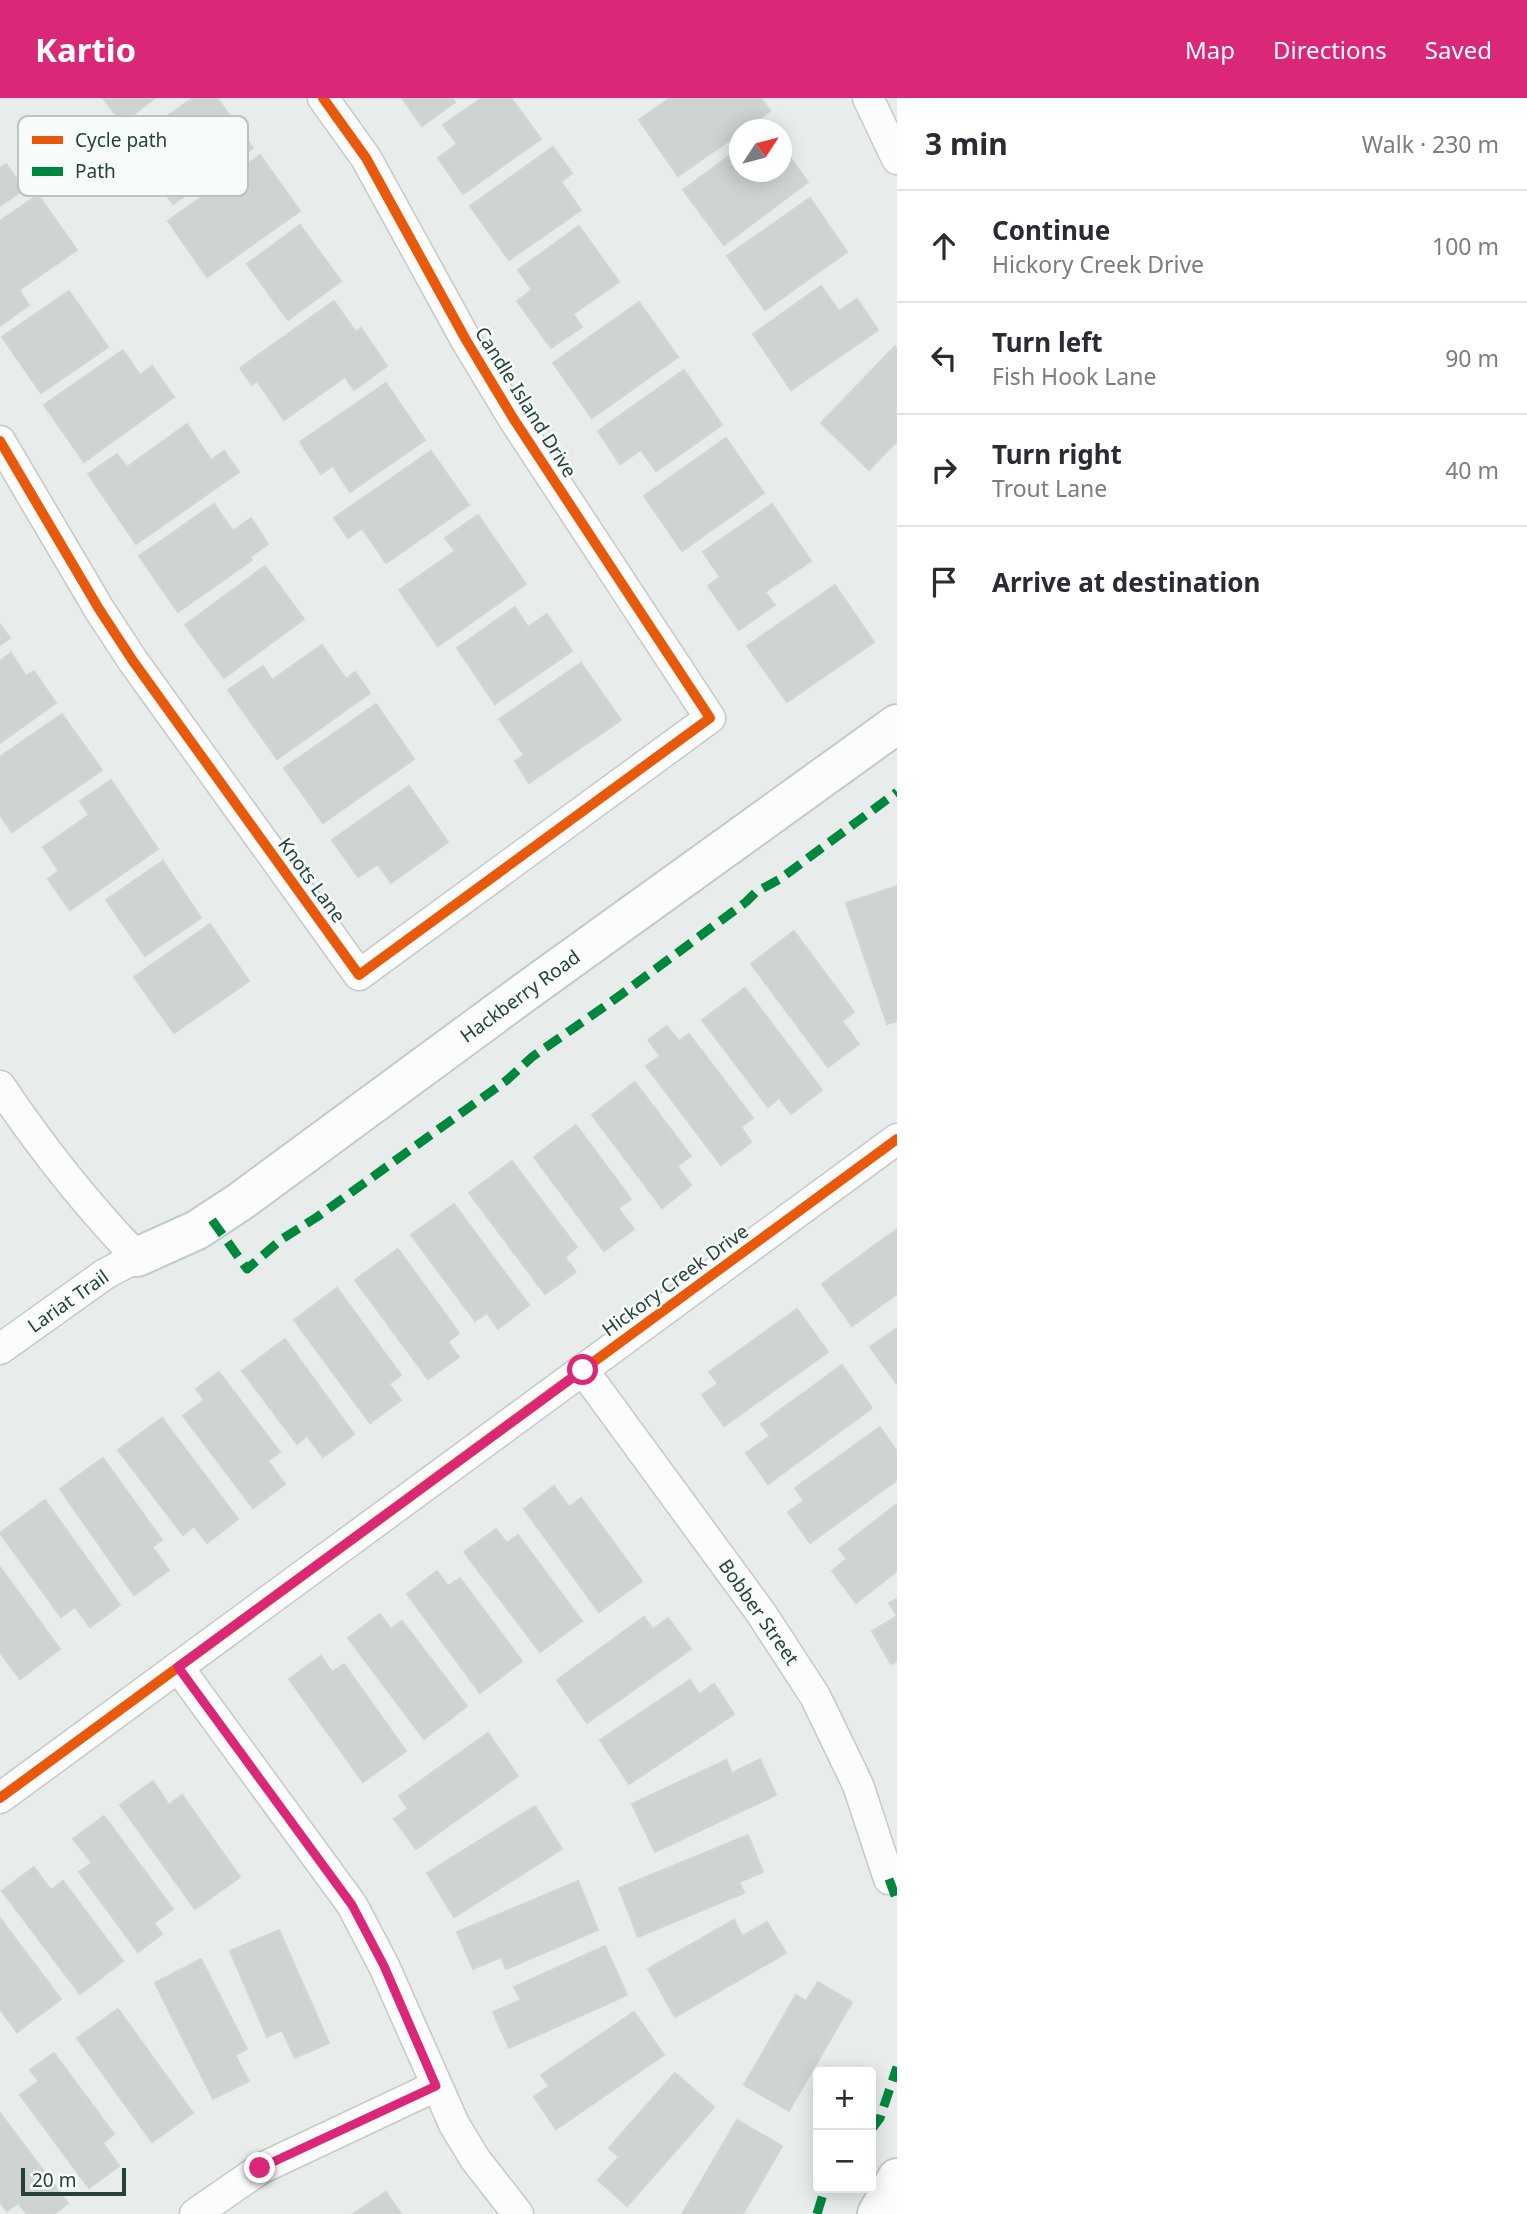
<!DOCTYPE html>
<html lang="en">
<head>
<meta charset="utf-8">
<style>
	:root { --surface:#fff; --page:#f2f2f3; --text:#2b2b33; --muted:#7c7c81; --line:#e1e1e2; --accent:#db2777 }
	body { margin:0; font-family:"Noto Sans",sans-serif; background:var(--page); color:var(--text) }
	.controls { position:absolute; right:21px; bottom:21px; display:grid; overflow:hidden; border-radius:7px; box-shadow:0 4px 18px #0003 }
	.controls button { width:63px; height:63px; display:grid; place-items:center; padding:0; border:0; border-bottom:2px solid var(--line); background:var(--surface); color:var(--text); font:35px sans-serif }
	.compass { position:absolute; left:729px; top:21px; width:63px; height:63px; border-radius:50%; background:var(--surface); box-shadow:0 4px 18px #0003; rotate:54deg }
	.scale { position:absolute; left:21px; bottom:18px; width:105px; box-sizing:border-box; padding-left:7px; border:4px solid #24423a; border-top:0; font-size:19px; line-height:24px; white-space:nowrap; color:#24423a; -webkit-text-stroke:5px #f7fbf9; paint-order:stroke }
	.stop { position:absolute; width:21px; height:21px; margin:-16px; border:5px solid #db2777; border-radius:50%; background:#fff }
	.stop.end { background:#db2777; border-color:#fff; box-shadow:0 2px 7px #0008 }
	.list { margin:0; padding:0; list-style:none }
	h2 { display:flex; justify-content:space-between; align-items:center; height:91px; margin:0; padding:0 28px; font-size:30px }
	h2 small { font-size:23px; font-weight:400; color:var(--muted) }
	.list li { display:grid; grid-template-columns:46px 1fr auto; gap:21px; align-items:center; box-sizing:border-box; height:112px; padding:0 28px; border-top:2px solid var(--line) }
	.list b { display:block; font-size:26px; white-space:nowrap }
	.list p { margin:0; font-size:23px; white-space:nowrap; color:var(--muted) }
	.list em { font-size:23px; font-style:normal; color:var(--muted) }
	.icon { flex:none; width:38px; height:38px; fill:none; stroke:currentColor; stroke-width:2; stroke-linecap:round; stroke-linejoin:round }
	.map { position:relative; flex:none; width:897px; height:2116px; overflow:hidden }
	header { display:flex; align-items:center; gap:42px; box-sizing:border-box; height:98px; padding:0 35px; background:var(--accent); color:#fff }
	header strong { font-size:33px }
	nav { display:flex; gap:38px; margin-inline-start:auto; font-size:24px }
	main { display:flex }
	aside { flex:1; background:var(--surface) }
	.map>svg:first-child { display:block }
	.building { fill:#cfd4d2; stroke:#d1d6d4; stroke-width:2 }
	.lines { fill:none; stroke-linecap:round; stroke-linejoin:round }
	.street-casing { stroke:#c5cac8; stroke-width:33 }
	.secondary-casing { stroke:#c3cbc8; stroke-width:42 }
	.street { stroke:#fcfcfc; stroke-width:30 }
	.secondary { stroke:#fcfcfc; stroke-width:38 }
	.quiet { stroke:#00873e; stroke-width:9; stroke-dasharray:18 9; stroke-linecap:butt }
	.cycleway-casing { stroke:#f7fbf9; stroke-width:15 }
	.cycleway { stroke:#e8590c; stroke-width:10 }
	.route { stroke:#db2777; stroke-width:9 }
	.labels { text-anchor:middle; stroke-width:5; stroke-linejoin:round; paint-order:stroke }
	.street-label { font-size:19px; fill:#24423a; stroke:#f7fbf9 }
	.key { fill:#f7fbf9; stroke:#b8c4c0; stroke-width:2 }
	.key-label { font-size:19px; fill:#24423a }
</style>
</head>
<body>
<header>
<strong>Kartio</strong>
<nav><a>Map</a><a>Directions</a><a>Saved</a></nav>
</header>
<main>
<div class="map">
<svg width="897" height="2116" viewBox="0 0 897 2116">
	<rect width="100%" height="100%" fill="#e8edeb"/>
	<!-- building -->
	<g class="building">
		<path d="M 103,0 L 155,0 L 122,25 Z"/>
		<path d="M 193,0 L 217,0 L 253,50 L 173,106 L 154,80 L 164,72 L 139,38 Z"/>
		<path d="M 402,0 L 452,0 L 455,4 L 422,28 Z"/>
		<path d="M 482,0 L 511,0 L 541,41 L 463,96 L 438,60 L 457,46 L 443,27 Z"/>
		<path d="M 670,0 L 761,0 L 770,13 L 744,32 L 740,32 L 740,35 L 678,78 L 639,22 Z"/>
		<path d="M 782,48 L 808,84 L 724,147 L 683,92 L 740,50 L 740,74 L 782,74 Z"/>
		<path d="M 553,49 L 572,75 L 561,84 L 581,112 L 509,162 L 470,108 Z"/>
		<path d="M 260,57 L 300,113 L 207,179 L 168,123 Z"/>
		<path d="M 6,66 L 24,91 L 0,108 L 0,70 Z"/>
		<path d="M 38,97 L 77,152 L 19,192 L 29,207 L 0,228 L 0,123 Z"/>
		<path d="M 810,100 L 847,154 L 765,212 L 727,158 Z"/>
		<path d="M 300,127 L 341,183 L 288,222 L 247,166 Z"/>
		<path d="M 579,128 L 619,184 L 573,216 L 582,229 L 551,250 L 517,203 L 532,192 L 518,172 Z"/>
		<path d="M 821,188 L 839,213 L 857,201 L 878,232 L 791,292 L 753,236 Z"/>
		<path d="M 69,193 L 108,249 L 41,295 L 2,239 Z"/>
		<path d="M 334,203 L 356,234 L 361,230 L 387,268 L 354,292 L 345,279 L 284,322 L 257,283 L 252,287 L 240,270 Z"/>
		<path d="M 639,204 L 678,259 L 592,320 L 553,265 Z"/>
		<path d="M 895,248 L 897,251 L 897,343 L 869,372 L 821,325 Z"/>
		<path d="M 123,252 L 140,277 L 152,268 L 174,299 L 84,364 L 44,307 Z"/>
		<path d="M 684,272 L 722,327 L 656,373 L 641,352 L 620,366 L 598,333 Z"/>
		<path d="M 386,285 L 425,342 L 350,394 L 333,368 L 321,376 L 300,344 Z"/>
		<path d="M 187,326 L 211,362 L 224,353 L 239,374 L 136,446 L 88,376 L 117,356 L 127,369 Z"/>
		<path d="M 726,340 L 764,395 L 682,453 L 644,398 Z"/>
		<path d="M 431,353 L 469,407 L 386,465 L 362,430 L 348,440 L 334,420 Z"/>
		<path d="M 214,406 L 233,433 L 251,420 L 268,446 L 250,459 L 252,462 L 178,514 L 139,458 Z"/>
		<path d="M 772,406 L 811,463 L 765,494 L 775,507 L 739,532 L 708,488 L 720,479 L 703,454 Z"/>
		<path d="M 478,417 L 526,486 L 438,548 L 399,492 L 455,453 L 445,440 Z"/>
		<path d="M 265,468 L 304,521 L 224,580 L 185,527 Z"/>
		<path d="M 835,487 L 874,544 L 787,604 L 747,548 Z"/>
		<path d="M 515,509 L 528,529 L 547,516 L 572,553 L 495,606 L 457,550 Z"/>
		<path d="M 0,526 L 10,540 L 0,547 Z"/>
		<path d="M 322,547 L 346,581 L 355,574 L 370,595 L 277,661 L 228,592 L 263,568 L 272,582 Z"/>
		<path d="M 11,555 L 26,578 L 34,573 L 56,605 L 0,645 L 0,563 Z"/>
		<path d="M 581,565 L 621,622 L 529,685 L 515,663 L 524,657 L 499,621 Z"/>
		<path d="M 376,606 L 414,661 L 323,725 L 284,670 Z"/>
		<path d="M 62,616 L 102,672 L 12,734 L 0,717 L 0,659 Z"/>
		<path d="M 111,682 L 158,751 L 70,812 L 48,781 L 59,773 L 43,749 L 89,717 L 80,703 Z"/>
		<path d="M 409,688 L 448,744 L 391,785 L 378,766 L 358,779 L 332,742 Z"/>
		<path d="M 163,763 L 201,820 L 145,858 L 106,802 Z"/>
		<path d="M 897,788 L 897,923 L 887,926 L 846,805 Z"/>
		<path d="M 210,826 L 249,883 L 174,935 L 134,879 Z"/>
		<path d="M 794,833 L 854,914 L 842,923 L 859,946 L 828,969 L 751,866 Z"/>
		<path d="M 745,890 L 822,992 L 791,1016 L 779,1000 L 768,1009 L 702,922 Z"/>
		<path d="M 667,928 L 679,943 L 689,936 L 753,1020 L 741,1029 L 751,1044 L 721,1067 L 646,968 L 660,958 L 648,942 Z"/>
		<path d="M 635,984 L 691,1058 L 677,1068 L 691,1087 L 662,1110 L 592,1017 Z"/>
		<path d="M 576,1027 L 631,1101 L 618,1110 L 634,1131 L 604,1153 L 534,1059 Z"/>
		<path d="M 512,1063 L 577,1149 L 565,1159 L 576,1174 L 545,1196 L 469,1095 Z"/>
		<path d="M 454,1106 L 529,1207 L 498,1231 L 487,1215 L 475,1223 L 411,1137 Z"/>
		<path d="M 897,1131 L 897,1196 L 852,1228 L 822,1186 Z"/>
		<path d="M 398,1151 L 459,1235 L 448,1244 L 459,1259 L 428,1281 L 355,1182 Z"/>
		<path d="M 337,1190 L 401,1277 L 389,1286 L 401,1302 L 370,1325 L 294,1222 Z"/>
		<path d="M 797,1211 L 828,1254 L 724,1328 L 702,1297 L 718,1286 L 709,1274 Z"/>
		<path d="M 897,1230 L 897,1286 L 870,1249 Z"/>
		<path d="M 285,1241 L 354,1336 L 323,1359 L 307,1338 L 297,1346 L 242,1273 Z"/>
		<path d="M 842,1267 L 872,1310 L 768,1386 L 746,1355 L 770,1338 L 761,1326 Z"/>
		<path d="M 219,1274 L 280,1354 L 268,1363 L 285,1386 L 253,1410 L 183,1318 L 204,1302 L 196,1291 Z"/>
		<path d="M 162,1320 L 238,1421 L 207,1445 L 194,1428 L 183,1437 L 118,1352 Z"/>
		<path d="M 880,1329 L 897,1354 L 897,1382 L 810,1445 L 788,1414 L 804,1403 L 795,1390 Z"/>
		<path d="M 103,1360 L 162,1442 L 152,1449 L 169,1472 L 134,1497 L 60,1391 Z"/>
		<path d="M 554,1388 L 569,1409 L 581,1400 L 642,1483 L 599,1514 L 524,1411 Z"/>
		<path d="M 45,1402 L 120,1507 L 90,1529 L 75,1509 L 61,1519 L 0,1435 Z"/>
		<path d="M 897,1406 L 897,1473 L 856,1505 L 832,1473 L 847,1461 L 839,1451 Z"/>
		<path d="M 496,1431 L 507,1445 L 518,1437 L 582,1523 L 540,1554 L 464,1454 Z"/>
		<path d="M 0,1469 L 60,1551 L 20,1581 L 0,1554 Z"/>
		<path d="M 437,1473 L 448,1488 L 460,1480 L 522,1563 L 480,1595 L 407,1496 Z"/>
		<path d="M 897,1501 L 897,1563 L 891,1566 L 872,1533 L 897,1518 L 889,1505 Z"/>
		<path d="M 380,1516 L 391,1531 L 402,1523 L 467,1608 L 424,1641 L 348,1540 Z"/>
		<path d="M 644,1519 L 653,1531 L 668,1520 L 691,1551 L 587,1625 L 557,1582 Z"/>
		<path d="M 321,1558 L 332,1574 L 344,1566 L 406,1653 L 363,1684 L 289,1581 Z"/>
		<path d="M 690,1582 L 699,1596 L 714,1586 L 734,1616 L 629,1686 L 600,1642 Z"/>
		<path d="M 488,1635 L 518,1678 L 416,1751 L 394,1721 L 408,1711 L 399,1698 Z"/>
		<path d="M 760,1661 L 776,1697 L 655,1754 L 632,1706 L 726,1662 L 732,1675 Z"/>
		<path d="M 153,1683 L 169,1707 L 182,1697 L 240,1779 L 195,1811 L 120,1707 Z"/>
		<path d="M 535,1708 L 562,1751 L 454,1819 L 427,1775 Z"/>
		<path d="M 104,1718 L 173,1811 L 154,1825 L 162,1836 L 138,1854 L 79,1774 L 92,1765 L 73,1741 Z"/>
		<path d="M 748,1737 L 763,1774 L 739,1784 L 744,1795 L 638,1839 L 619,1790 Z"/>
		<path d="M 34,1769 L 51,1792 L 63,1783 L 123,1863 L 80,1896 L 2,1793 Z"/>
		<path d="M 578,1783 L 598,1832 L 506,1871 L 501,1859 L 473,1871 L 457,1834 Z"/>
		<path d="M 0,1820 L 61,1901 L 17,1934 L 0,1911 Z"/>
		<path d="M 734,1822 L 742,1838 L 767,1824 L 786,1855 L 675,1919 L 648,1871 Z"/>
		<path d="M 279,1832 L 329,1945 L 295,1960 L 282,1932 L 267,1939 L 230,1853 Z"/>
		<path d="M 605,1848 L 627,1897 L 509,1950 L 493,1914 L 521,1902 L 514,1889 Z"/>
		<path d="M 201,1861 L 247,1951 L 235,1957 L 249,1983 L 213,2001 L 155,1885 Z"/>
		<path d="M 818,1884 L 852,1904 L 789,2013 L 744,1987 L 796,1897 L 806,1903 Z"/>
		<path d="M 118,1911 L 193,2015 L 152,2044 L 77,1940 Z"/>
		<path d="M 634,1914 L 664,1957 L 556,2031 L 534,1999 L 549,1988 L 541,1977 Z"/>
		<path d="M 54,1955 L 114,2036 L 103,2045 L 119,2068 L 89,2090 L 20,1997 L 39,1983 L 30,1972 Z"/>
		<path d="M 675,1975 L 714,2009 L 627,2108 L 598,2082 L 619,2059 L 609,2050 Z"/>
		<path d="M 0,2015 L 68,2105 L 54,2116 L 27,2116 L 18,2105 L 7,2113 L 0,2104 Z"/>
		<path d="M 737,2022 L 782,2048 L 743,2116 L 682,2116 Z"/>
		<path d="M 386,2094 L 401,2116 L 353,2116 Z"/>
	</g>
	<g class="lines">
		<!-- street casing -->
		<g class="street-casing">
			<g id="street">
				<path d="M 868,0 L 897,61"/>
				<path d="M 0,343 L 99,511 L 133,563 L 359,877 L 710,620 L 513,320 L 466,242 L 366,60 L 323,0"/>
				<path d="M 0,988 C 41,1049 86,1106 137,1159 L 105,1176 L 0,1251"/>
				<path d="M 583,1272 L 761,1515 L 815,1598 L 858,1687 L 889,1781"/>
				<path d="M 178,1569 L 352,1807 L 384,1868 L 454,2026 L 475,2061 L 518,2116"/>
				<path d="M 0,1700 L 897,1041"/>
				<path d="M 195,2116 L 260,2071 L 436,1988"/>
			</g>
		</g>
		<!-- secondary casing -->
		<g class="secondary-casing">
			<g id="secondary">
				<path d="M 137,1159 L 197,1132 L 241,1103 L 525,894 L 897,626"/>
				<path d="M 877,2116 L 897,2080"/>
			</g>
		</g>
		<!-- street -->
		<use href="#street" class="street"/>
		<!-- secondary -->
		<use href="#secondary" class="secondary"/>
		<!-- quiet -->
		<g class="quiet">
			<path d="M 212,1122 L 247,1171 L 282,1141 L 317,1119 L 507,982 L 532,959 L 611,904 L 746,804 L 756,794 L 780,781 L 897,694"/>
			<path d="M 889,1781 L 897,1803"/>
			<path d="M 871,2032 L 880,2020 L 897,1969"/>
			<path d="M 817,2116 L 825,2090"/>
		</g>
		<!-- cycleway casing -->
		<g class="cycleway-casing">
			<g id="cycleway">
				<path d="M 0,343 L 99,511 L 133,563 L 359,877 L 710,620 L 513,320 L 466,242 L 366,60 L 323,0"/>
				<path d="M 0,1700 L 897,1041"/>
			</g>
		</g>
		<!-- cycleway -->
		<use href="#cycleway" class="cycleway"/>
	</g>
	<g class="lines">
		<!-- route -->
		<path class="route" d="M 260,2070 L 436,1988 L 384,1868 L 352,1807 L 178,1569 L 583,1272"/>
	</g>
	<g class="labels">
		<!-- street labels -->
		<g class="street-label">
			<text transform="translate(526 304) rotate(58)" y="7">Candle Island Drive</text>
			<text transform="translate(312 782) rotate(54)" y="7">Knots Lane</text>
			<text transform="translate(520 898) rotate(-36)" y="7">Hackberry Road</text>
			<text transform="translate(675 1182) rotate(-36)" y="7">Hickory Creek Drive</text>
			<text transform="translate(68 1203) rotate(-35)" y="7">Lariat Trail</text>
			<text transform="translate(759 1514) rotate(55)" y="7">Bobber Street</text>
		</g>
	</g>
	<!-- legend -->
	<rect x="18" y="18" width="230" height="80" rx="10" class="key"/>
	<rect x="32" y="38" width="31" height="8" fill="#e8590c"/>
	<rect x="32" y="69" width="31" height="9" fill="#00873e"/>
	<g class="key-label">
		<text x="75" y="49">Cycle path</text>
		<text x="75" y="80">Path</text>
	</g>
</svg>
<div class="controls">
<button>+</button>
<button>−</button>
</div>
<svg class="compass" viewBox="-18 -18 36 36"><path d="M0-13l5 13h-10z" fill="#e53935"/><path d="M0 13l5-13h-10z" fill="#7c7c81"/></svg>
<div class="scale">20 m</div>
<div class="stop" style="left:583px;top:1272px"></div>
<div class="stop end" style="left:260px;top:2070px"></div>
</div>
<aside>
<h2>3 min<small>Walk · 230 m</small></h2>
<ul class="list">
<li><svg class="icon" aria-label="ahead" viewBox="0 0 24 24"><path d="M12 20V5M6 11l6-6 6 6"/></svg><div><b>Continue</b><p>Hickory Creek Drive</p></div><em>100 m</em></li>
<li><svg class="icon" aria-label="left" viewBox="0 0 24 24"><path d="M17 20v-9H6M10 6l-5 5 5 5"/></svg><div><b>Turn left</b><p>Fish Hook Lane</p></div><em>90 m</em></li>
<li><svg class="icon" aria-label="right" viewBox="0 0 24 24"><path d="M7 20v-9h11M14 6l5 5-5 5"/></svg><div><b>Turn right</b><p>Trout Lane</p></div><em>40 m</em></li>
<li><svg class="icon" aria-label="arrive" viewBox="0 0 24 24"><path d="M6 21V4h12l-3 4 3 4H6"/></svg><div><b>Arrive at destination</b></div></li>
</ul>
</aside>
</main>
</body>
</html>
